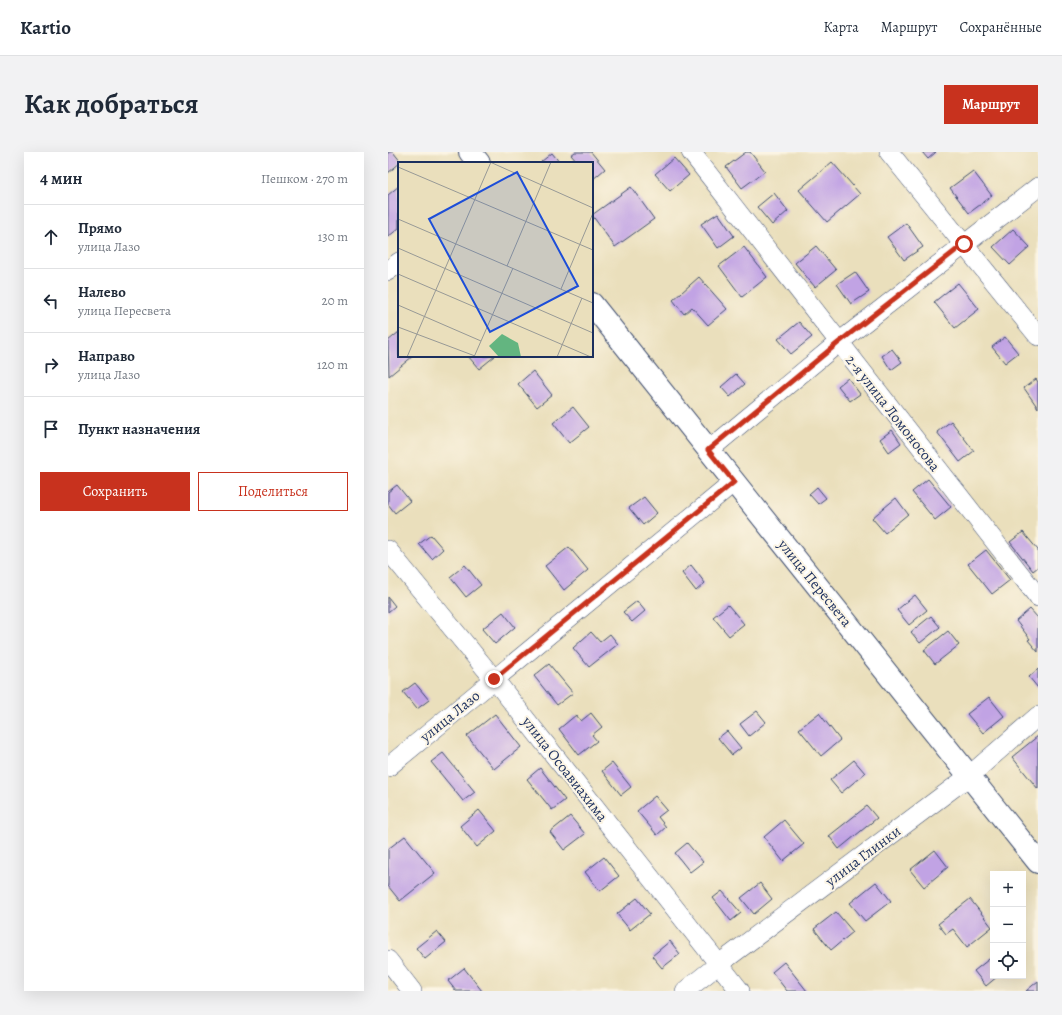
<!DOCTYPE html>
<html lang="ru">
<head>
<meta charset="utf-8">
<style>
	:root { --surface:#fff; --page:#f2f2f3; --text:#1f2937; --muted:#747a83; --line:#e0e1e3; --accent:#c8321e }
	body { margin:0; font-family:Alegreya,serif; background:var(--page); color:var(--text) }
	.controls { position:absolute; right:12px; bottom:12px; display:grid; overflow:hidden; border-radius:0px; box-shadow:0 4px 16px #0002 }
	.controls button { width:36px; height:36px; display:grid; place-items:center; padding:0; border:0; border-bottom:1px solid var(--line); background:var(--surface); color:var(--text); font:20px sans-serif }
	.stop { position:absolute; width:12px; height:12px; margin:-9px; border:3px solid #c8321e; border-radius:50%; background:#fff }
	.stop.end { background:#c8321e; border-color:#fff; box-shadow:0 1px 4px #0008 }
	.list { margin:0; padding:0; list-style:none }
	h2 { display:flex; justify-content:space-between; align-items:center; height:52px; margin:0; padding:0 16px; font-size:17px }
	h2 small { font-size:13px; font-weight:400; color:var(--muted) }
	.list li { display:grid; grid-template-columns:26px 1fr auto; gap:12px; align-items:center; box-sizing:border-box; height:64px; padding:0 16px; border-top:1px solid var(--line) }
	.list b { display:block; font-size:15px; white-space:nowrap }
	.list p { margin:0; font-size:13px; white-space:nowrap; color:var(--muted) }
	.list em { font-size:13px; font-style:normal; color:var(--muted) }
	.actions { display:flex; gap:8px; padding:12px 16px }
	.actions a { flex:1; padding:9px 0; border:1px solid var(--accent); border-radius:0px; text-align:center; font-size:14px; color:var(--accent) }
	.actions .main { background:var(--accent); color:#fff }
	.icon { flex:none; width:22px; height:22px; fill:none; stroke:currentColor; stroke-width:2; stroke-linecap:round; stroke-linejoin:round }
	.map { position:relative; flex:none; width:650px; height:839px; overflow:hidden; border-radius:0px }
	header { display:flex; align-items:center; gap:24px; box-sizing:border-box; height:56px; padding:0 20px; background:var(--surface); border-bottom:1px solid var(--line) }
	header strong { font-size:19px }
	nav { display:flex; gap:22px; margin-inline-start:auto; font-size:14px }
	.intro { display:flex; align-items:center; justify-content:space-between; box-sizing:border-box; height:96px; padding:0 24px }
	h1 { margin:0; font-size:28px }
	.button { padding:10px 18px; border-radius:0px; background:var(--accent); color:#fff; font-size:14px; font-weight:700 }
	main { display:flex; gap:24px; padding:0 24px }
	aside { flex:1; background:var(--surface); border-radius:0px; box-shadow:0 4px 16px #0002 }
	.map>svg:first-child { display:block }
	.building { fill:#c1a3e4 }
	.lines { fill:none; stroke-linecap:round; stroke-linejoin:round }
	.minor-casing { stroke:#3a496c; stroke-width:20 }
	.secondary-casing { stroke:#3a496c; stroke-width:24 }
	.minor { stroke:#fff; stroke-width:19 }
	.secondary { stroke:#fff; stroke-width:22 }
	.route { stroke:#c8321e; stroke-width:5 }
	.labels { text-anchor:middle; stroke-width:4; stroke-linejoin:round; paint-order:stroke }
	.street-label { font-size:15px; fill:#1b2f5e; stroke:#fcf5e5 }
	.inset-road { fill:none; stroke:#979996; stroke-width:1 }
	.view { fill:#1d4ed8; fill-opacity:0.15; stroke:#1d4ed8; stroke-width:2 }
	.inset-edge { fill:none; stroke:#1b2f5e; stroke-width:2 }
</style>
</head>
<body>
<header>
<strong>Kartio</strong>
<nav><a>Карта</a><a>Маршрут</a><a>Сохранённые</a></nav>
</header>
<div class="intro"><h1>Как добраться</h1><a class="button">Маршрут</a></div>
<main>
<aside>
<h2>4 мин<small>Пешком · 270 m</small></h2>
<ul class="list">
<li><svg class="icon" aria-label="ahead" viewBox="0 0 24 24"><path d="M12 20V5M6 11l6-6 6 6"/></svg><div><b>Прямо</b><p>улица Лазо</p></div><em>130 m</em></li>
<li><svg class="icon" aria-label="left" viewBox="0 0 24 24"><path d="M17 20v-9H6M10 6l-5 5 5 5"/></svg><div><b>Налево</b><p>улица Пересвета</p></div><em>20 m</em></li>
<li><svg class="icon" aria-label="right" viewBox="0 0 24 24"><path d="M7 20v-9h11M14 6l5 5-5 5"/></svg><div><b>Направо</b><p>улица Лазо</p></div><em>120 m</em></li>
<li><svg class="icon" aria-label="arrive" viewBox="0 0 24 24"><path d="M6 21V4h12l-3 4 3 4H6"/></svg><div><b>Пункт назначения</b></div></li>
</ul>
<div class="actions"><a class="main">Сохранить</a><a>Поделиться</a></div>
</aside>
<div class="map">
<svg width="650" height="839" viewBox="0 0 650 839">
	<rect width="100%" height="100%" fill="#fcf5e5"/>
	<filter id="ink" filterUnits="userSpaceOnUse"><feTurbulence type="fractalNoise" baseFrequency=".025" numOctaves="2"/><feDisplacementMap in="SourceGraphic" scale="8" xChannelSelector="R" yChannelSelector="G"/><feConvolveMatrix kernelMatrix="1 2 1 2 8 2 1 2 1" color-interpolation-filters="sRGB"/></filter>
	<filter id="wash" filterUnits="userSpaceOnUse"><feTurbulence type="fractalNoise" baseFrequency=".012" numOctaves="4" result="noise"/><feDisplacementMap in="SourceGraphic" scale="16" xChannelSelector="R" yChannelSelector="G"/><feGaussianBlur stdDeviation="0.9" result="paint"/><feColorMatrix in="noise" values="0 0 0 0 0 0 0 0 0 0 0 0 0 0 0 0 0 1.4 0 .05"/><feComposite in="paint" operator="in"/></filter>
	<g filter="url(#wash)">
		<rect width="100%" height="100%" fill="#eadfbc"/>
		<g id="blocks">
			<!-- building -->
			<g class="building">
				<path d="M 0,0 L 5,0 L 13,10 L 0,21 Z"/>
				<path d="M 187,0 L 203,0 L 217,17 L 204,28 L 204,11 L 190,11 L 183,3 Z"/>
				<path d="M 358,0 L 362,0 L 377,19 L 354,36 L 338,15 Z"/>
				<path d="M 534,0 L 548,0 L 540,7 Z"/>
				<path d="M 164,1 L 172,11 L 154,11 L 153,10 Z"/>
				<path d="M 286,6 L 301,23 L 282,39 L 267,22 Z"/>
				<path d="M 444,10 L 472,42 L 439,70 L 411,38 Z"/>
				<path d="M 585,19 L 604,44 L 581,61 L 562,36 Z"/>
				<path d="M 11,34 L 11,76 L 0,85 L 0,43 Z"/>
				<path d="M 243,35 L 266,67 L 227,95 L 204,63 Z"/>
				<path d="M 386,41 L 400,59 L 384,73 L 369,55 Z"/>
				<path d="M 330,61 L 346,84 L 330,96 L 313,72 Z"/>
				<path d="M 518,71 L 535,95 L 516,108 L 499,85 Z"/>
				<path d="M 625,77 L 642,95 L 622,113 L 605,95 Z"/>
				<path d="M 428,94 L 448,118 L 427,135 L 407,111 Z"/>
				<path d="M 356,95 L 379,125 L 354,145 L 331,114 Z"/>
				<path d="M 467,120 L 481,140 L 463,152 L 449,132 Z"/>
				<path d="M 311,125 L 339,157 L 320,173 L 304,155 L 296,162 L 285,148 Z"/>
				<path d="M 570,131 L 591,157 L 567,176 L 546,150 Z"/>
				<path d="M 411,170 L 424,185 L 403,202 L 390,187 Z"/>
				<path d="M 11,180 L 11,204 L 25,204 L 1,224 L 0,189 Z"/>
				<path d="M 617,185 L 630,201 L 617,211 L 604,195 Z"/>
				<path d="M 504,197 L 514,210 L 503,218 L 494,204 Z"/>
				<path d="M 80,204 L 107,204 L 91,217 Z"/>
				<path d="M 145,219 L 164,243 L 149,255 L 130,232 Z"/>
				<path d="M 348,222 L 357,232 L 342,245 L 333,235 Z"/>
				<path d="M 460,226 L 472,242 L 462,249 L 450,234 Z"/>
				<path d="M 648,227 L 650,230 L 650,256 L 636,236 Z"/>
				<path d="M 185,255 L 201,275 L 181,291 L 165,271 Z"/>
				<path d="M 563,269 L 586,299 L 572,310 L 549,280 Z"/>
				<path d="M 504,278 L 513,291 L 501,300 L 492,287 Z"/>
				<path d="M 540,327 L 563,355 L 547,368 L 524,340 Z"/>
				<path d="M 9,333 L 22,349 L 7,361 L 0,352 L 0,340 Z"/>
				<path d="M 429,335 L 438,346 L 430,352 L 421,342 Z"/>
				<path d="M 256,345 L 269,361 L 255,373 L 241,356 Z"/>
				<path d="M 508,346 L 520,362 L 497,381 L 484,366 Z"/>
				<path d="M 635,380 L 650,398 L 650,415 L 645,419 L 622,390 Z"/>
				<path d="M 43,383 L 55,397 L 44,407 L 31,392 Z"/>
				<path d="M 181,395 L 200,418 L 176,438 L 157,414 Z"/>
				<path d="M 598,398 L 622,428 L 604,442 L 580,412 Z"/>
				<path d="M 77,413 L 93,433 L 78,445 L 62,425 Z"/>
				<path d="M 303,413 L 317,431 L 308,439 L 294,421 Z"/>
				<path d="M 527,443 L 539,458 L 521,473 L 509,458 Z"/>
				<path d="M 0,445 L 7,454 L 0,460 Z"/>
				<path d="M 249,449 L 257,459 L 244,470 L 235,460 Z"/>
				<path d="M 340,453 L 356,472 L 341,484 L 325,465 Z"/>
				<path d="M 642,457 L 650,466 L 650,500 L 640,488 L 642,487 L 628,469 Z"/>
				<path d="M 115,460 L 127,475 L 107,492 L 94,477 Z"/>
				<path d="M 543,464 L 552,475 L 532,491 L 523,480 Z"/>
				<path d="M 560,479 L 571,493 L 547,512 L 536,498 Z"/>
				<path d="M 203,480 L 212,490 L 222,482 L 230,492 L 201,515 L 185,496 Z"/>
				<path d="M 161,512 L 185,541 L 169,553 L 146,524 Z"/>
				<path d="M 650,517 L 650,536 L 641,525 Z"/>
				<path d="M 27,531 L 41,548 L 29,557 L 15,540 Z"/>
				<path d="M 601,545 L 616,564 L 595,581 L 579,562 Z"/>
				<path d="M 369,559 L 378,570 L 361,584 L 352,572 Z"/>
				<path d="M 203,561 L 214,575 L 204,583 L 209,589 L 191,603 L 171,577 L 188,563 L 193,569 Z"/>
				<path d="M 431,561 L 452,588 L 433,604 L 411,577 Z"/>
				<path d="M 107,562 L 133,595 L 106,617 L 79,584 Z"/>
				<path d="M 339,579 L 353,596 L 344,603 L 330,586 Z"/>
				<path d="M 650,584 L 650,637 L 624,605 Z"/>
				<path d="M 55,601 L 87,640 L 75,649 L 43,610 Z"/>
				<path d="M 466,608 L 477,621 L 453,641 L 442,628 Z"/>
				<path d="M 224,611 L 243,635 L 233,643 L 214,619 Z"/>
				<path d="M 152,616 L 177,648 L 164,658 L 139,627 Z"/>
				<path d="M 267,644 L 279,658 L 270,665 L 278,675 L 269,683 L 249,659 Z"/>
				<path d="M 479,654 L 489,666 L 451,697 L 441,684 Z"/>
				<path d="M 91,658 L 108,679 L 89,695 L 72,674 Z"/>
				<path d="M 182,664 L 197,682 L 176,698 L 162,680 Z"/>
				<path d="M 396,668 L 416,692 L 395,709 L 376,685 Z"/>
				<path d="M 17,684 L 47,721 L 12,749 L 0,734 L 0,697 Z"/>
				<path d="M 299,691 L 315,710 L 302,720 L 287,701 Z"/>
				<path d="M 547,698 L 560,715 L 536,735 L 522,718 Z"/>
				<path d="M 216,705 L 231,724 L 212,739 L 197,720 Z"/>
				<path d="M 488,730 L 503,749 L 477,769 L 462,751 Z"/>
				<path d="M 372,731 L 384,747 L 366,762 L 353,746 Z"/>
				<path d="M 334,739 L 353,761 L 343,769 L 325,746 Z"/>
				<path d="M 249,746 L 262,762 L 242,778 L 229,762 Z"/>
				<path d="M 582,747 L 604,775 L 579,795 L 565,777 L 558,782 L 550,772 Z"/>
				<path d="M 448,760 L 465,780 L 443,798 L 426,777 Z"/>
				<path d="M 49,779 L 58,790 L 37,807 L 28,796 Z"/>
				<path d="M 282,789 L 292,802 L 274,816 L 264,804 Z"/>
				<path d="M 605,804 L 605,824 L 610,824 L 598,834 L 586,819 Z"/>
				<path d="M 396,810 L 419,839 L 399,839 L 384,820 Z"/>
				<path d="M 76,816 L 94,839 L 68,839 L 60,829 Z"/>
				<path d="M 650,829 L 650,839 L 638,839 Z"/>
			</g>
		</g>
	</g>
	<g filter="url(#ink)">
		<use href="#blocks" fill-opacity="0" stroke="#3a496c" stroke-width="1"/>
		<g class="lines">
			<!-- minor casing -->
			<g class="minor-casing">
				<g id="minor">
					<path d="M 303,0 L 650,445"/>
					<path d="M 501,0 L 650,184"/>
					<path d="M 0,119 L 11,110"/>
					<path d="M 321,298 L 450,191 L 650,35"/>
					<path d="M 0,398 L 106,527 L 352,839"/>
					<path d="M 0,615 L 346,330"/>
					<path d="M 0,808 L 24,839"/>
					<path d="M 297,839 L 331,812 L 581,624 L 650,564"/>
				</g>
			</g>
			<!-- secondary casing -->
			<g class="secondary-casing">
				<g id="secondary">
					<path d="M 82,0 L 91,11"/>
					<path d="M 204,152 L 650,710"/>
				</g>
			</g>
			<!-- minor -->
			<use href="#minor" class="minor"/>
			<!-- secondary -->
			<use href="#secondary" class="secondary"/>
		</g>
	</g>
	<g class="lines" filter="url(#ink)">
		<!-- route -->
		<path class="route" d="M 106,527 L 346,330 L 320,298 L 450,191 L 576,92"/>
	</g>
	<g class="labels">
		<!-- street labels -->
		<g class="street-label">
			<text transform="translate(505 261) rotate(52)" y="5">2-я улица Ломоносова</text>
			<text transform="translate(427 431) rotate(51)" y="5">улица Пересвета</text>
			<text transform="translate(62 564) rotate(-39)" y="5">улица Лазо</text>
			<text transform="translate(177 617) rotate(52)" y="5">улица Осоавиахима</text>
			<text transform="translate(475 704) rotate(-37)" y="5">улица Глинки</text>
		</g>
	</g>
	<!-- overview -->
	<g transform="translate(10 10)">
		<rect width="195" height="195" fill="#eadfbc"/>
		<path d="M 104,172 L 120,181 L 123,195 L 101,195 L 91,184 Z" fill="#63b580"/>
		<path class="inset-road" d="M 92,0 L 195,46M 0,5 L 195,88M 0,57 L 195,141M 0,86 L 195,171M 109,104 L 153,0M 0,112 L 193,195M 163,127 L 195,51M 0,143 L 83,179M 0,165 L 77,194M 9,195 L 93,0M 76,195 L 115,106M 159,195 L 184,136"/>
		<path class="view" d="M 119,10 L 180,124 L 92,170 L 31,57 Z"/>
		<rect width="195" height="195" class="inset-edge"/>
	</g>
</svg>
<div class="controls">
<button>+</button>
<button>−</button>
<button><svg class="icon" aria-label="locate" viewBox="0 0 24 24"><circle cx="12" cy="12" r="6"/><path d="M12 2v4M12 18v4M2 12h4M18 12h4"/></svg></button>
</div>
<div class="stop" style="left:576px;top:92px"></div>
<div class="stop end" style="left:106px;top:527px"></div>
</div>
</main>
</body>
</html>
